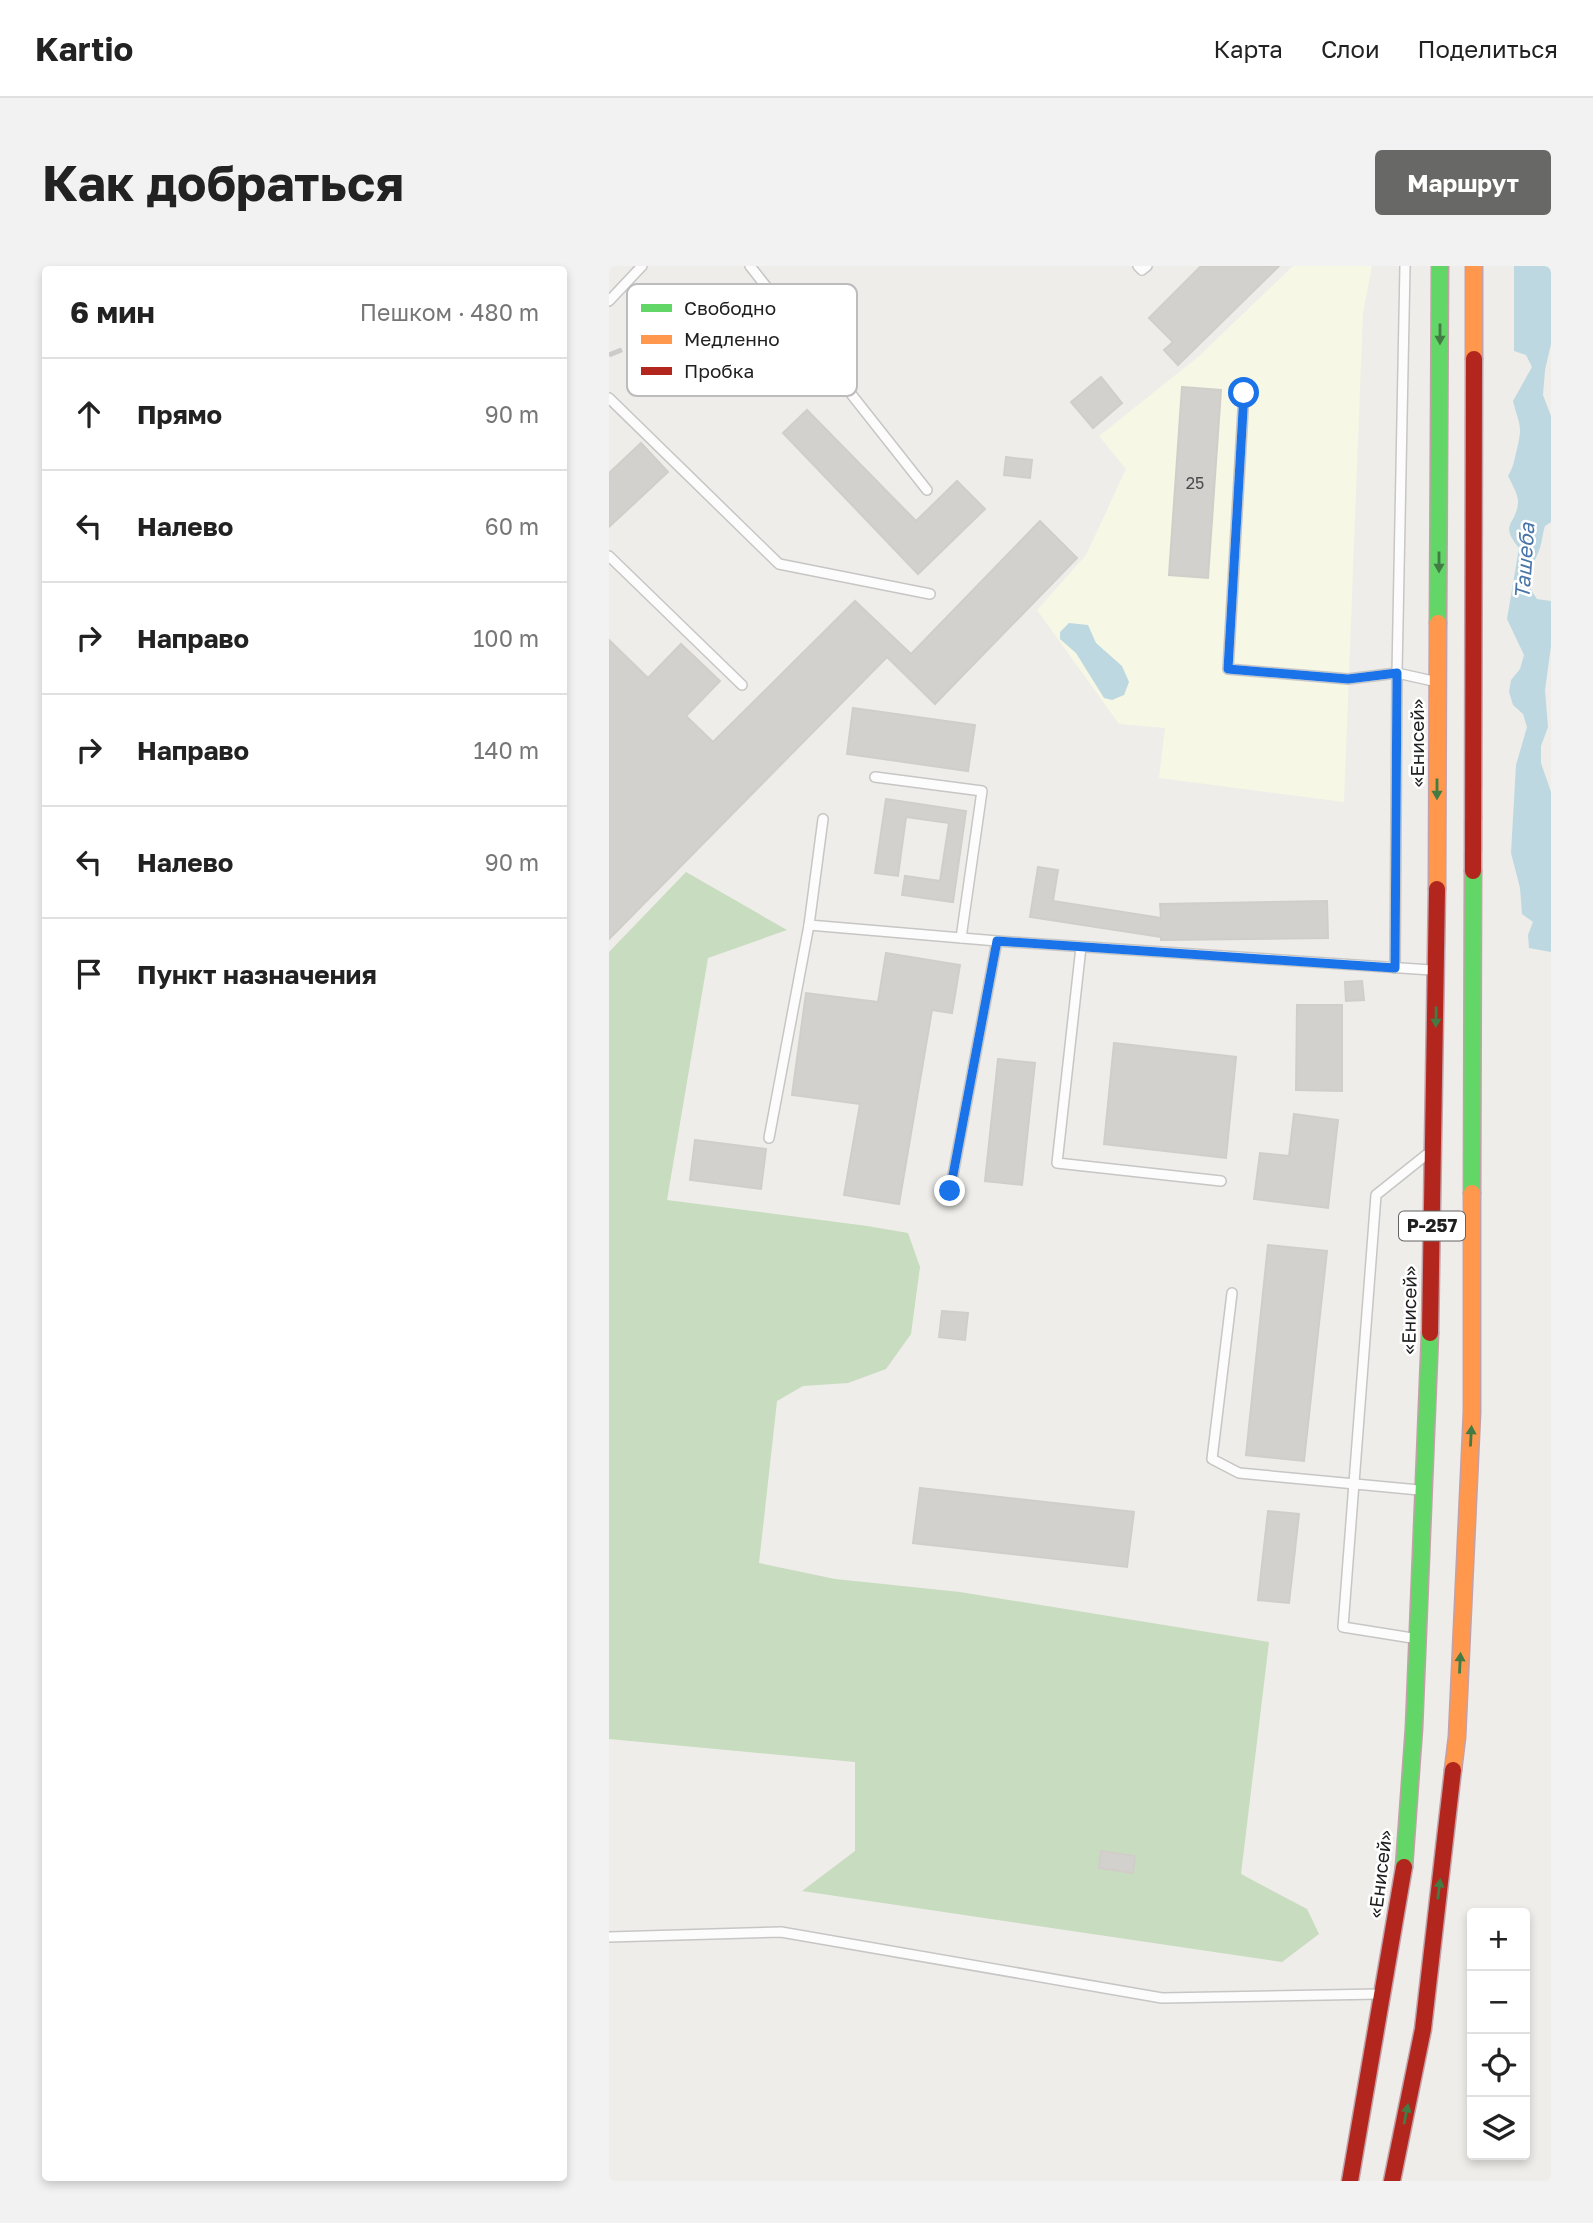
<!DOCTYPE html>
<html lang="ru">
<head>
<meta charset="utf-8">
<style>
	:root { --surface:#fff; --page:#f2f2f2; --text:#222; --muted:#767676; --line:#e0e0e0; --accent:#686866 }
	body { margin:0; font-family:"Golos Text",sans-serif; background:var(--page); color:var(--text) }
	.controls { position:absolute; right:21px; bottom:21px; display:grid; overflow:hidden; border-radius:7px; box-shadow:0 4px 10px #0003 }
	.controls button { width:63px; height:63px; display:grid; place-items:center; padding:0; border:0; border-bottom:2px solid var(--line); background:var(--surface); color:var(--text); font:35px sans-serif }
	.stop { position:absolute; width:21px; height:21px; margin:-16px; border:5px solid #1a73e8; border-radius:50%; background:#fff }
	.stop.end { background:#1a73e8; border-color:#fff; box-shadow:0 2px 7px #0008 }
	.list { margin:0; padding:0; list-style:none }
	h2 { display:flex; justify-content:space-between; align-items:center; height:91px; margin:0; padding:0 28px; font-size:30px }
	h2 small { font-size:23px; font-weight:400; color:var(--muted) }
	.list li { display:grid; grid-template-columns:46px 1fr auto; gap:21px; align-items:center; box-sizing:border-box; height:112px; padding:0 28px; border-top:2px solid var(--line) }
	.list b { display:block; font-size:26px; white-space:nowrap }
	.list em { font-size:23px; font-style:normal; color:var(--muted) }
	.icon { flex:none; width:38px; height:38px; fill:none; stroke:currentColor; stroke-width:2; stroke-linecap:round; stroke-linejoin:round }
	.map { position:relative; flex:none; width:942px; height:1915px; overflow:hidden; border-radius:7px }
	header { display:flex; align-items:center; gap:42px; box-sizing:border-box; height:98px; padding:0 35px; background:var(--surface); border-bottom:2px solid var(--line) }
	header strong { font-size:33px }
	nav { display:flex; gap:38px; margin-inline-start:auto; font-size:24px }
	.intro { display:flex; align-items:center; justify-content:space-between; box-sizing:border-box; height:168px; padding:0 42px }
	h1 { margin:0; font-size:49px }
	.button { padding:18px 32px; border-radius:7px; background:var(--accent); color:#fff; font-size:24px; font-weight:700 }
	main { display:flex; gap:42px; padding:0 42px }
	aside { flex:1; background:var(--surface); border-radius:7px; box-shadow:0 4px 10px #0003 }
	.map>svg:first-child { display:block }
	.education { fill:#f6f7e5 }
	.forest { fill:#c8dcbf }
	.water { fill:#bdd8e1 }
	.building { fill:#d2d1ce; stroke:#d1ceca; stroke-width:2 }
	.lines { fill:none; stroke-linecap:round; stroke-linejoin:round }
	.lane-casing { stroke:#c7c6c5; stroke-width:12 }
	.fast-casing { stroke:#c3a1a9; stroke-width:19 }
	.slow-casing { stroke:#c3a1a9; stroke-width:19 }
	.jam-casing { stroke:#c3a1a9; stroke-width:19 }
	.lane { stroke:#fcfcfc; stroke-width:9 }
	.fast { stroke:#63d668; stroke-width:16 }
	.slow { stroke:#ff974d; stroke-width:16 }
	.jam { stroke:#b3261e; stroke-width:16 }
	.rail { stroke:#cbcbca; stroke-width:5; stroke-dasharray:14 14; stroke-linecap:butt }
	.oneway { fill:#427b44 }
	.route { stroke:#1a73e8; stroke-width:9 }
	.labels { text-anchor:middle; stroke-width:5; stroke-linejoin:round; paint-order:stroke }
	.number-label { font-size:16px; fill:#4c4c4c }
	.shield { fill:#fff; stroke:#636363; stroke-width:2 }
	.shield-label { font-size:18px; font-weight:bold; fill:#202020 }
	.street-label { font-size:19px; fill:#202020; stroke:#fff }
	.water-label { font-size:21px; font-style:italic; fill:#4975a8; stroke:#fff }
	.key { fill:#fff; stroke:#bcbcbc; stroke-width:2 }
	.key-label { font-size:19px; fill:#202020 }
</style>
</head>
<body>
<header>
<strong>Kartio</strong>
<nav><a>Карта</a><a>Слои</a><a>Поделиться</a></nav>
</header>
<div class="intro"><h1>Как добраться</h1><a class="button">Маршрут</a></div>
<main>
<aside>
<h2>6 мин<small>Пешком · 480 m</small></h2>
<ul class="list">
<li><svg class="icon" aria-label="ahead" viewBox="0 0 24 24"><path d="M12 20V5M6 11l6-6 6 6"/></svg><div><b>Прямо</b></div><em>90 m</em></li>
<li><svg class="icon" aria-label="left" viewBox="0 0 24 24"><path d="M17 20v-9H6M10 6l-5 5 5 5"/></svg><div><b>Налево</b></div><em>60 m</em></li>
<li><svg class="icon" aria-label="right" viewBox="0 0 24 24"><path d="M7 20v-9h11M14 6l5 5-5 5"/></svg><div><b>Направо</b></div><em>100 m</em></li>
<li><svg class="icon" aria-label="right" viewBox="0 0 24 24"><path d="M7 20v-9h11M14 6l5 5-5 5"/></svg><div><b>Направо</b></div><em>140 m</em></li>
<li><svg class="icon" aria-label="left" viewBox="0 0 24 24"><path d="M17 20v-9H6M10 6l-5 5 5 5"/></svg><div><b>Налево</b></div><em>90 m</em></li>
<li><svg class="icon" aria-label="arrive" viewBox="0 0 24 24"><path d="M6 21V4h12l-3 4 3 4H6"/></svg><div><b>Пункт назначения</b></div></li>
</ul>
</aside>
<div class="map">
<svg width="942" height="1915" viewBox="0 0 942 1915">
	<rect width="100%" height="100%" fill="#eeede9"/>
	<!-- education -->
	<path class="education" d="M 684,0 L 763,0 L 754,47 L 735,536 L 550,512 L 556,462 L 510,458 L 428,344 L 477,289 L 517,203 L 490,170 L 589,91 Z"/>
	<!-- forest -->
	<path class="forest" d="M 77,606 L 178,664 L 99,692 L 58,934 L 258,960 L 299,967 L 311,1001 L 302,1068 L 277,1103 L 239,1117 L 194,1120 L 168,1135 L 150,1297 L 226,1313 L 351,1326 L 660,1376 L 632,1608 L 698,1643 L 710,1668 L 673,1696 L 193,1625 L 246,1585 L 246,1496 L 0,1473 L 0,686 Z"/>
	<!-- water -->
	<g class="water">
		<path d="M 905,0 L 942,0 L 942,78 L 936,104 L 934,129 L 942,150 L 942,256 L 936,260 C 933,269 933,279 929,287 C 920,307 914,314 928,333 L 942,335 L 942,380 L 936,424 L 939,461 L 932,480 L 932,497 L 942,526 L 942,686 L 920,682 L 919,669 L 924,656 L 913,648 L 911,622 L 902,587 L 907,499 L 918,461 L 914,448 L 904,439 L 900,426 L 902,414 L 911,403 L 915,389 L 898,353 L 910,282 C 889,257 908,259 909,236 C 909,228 903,218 899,210 C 905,200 905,194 908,183 C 914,158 910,159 904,135 L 923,101 L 917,89 L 905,85 Z"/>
		<path d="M 460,357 L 479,359 L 487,377 L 513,400 L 520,416 L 515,429 L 503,434 L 495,432 L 467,387 L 451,373 L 451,366 Z"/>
	</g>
	<!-- building -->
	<g class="building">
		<path d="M 592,0 L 670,0 L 569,99 L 555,84 L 564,76 L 540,52 Z"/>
		<path d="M 492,111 L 513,137 L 484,162 L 462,136 Z"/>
		<path d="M 573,121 L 612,124 L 599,312 L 560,309 Z"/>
		<path d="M 198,144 L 307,255 L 348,215 L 376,243 L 309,308 L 174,167 Z"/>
		<path d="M 32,177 L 59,206 L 0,261 L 0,207 Z"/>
		<path d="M 397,191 L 423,194 L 421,212 L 395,209 Z"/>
		<path d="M 431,255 L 468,292 L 326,438 L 278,391 L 0,673 L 0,374 L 39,412 L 72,378 L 111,415 L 77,450 L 104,476 L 246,335 L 302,388 Z"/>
		<path d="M 244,442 L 366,459 L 359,505 L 238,488 Z"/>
		<path d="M 277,533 L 357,545 L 344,636 L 293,629 L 296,610 L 331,615 L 340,557 L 297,551 L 289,610 L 266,607 Z"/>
		<path d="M 429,601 L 449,604 L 444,635 L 552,652 L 551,638 L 718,635 L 719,672 L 552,674 L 552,671 L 421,651 Z"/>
		<path d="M 277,687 L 351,699 L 343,747 L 323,744 L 290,938 L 235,929 L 251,838 L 183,829 L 197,727 L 269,736 Z"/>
		<path d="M 753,715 L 755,734 L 737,735 L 736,716 Z"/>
		<path d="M 688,739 L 733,739 L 733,825 L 687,824 Z"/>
		<path d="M 505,777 L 627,791 L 617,892 L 495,878 Z"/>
		<path d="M 389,793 L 426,797 L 413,919 L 376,915 Z"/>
		<path d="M 685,848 L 729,854 L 719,942 L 645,933 L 651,887 L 680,890 Z"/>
		<path d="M 86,874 L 157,883 L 152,923 L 81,914 Z"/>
		<path d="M 659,979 L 718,985 L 695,1195 L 637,1189 Z"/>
		<path d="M 333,1045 L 359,1047 L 356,1074 L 330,1071 Z"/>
		<path d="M 311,1222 L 525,1246 L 518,1301 L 304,1277 Z"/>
		<path d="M 659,1245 L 690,1248 L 680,1337 L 649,1334 Z"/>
		<path d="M 492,1585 L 526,1590 L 524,1607 L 490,1602 Z"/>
	</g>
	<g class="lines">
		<!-- lane casing -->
		<g class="lane-casing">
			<g id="lane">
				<path d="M 141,0 L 318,224"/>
				<path d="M 529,0 L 533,4 L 538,0"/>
				<path d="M 0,35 L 33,0"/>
				<path d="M 635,127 L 619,403 L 739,413 L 788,407 L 824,415"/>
				<path d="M 0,132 L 170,298 L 321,328"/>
				<path d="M 0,290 L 133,419"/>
				<path d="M 266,511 L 373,525 L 352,672"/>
				<path d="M 214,553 L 200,659 L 388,675 L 822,704"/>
				<path d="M 472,681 L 448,897 L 612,915"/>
				<path d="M 786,702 L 788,407 L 796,0"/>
				<path d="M 160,872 L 200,659"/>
				<path d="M 341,925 L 388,675"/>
				<path d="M 623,1027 L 603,1193 L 630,1207 L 810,1224"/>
				<path d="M 803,1372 L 734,1361 L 767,929 L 817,889"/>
				<path d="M 0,1671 L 172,1666 L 553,1732 L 770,1728"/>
			</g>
		</g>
		<!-- fast casing -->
		<g class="fast-casing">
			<g id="fast">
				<path d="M 829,357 L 831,0"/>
				<path d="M 863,927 L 864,605"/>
				<path d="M 795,1601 L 805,1462 L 821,1067"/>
			</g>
		</g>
		<!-- slow casing -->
		<g class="slow-casing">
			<g id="slow">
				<path d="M 865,93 L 865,0"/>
				<path d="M 828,623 L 829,357"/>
				<path d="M 844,1504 L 848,1471 L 863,1146 L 863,927"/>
			</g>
		</g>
		<!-- jam casing -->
		<g class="jam-casing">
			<g id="jam">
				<path d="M 864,605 L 865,93"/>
				<path d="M 821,1067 L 828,623"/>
				<path d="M 741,1915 L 795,1601"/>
				<path d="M 783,1915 L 814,1763 L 844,1504"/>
			</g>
		</g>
		<!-- lane -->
		<use href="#lane" class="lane"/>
		<!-- fast -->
		<use href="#fast" class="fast"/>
		<!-- slow -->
		<use href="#slow" class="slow"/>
		<!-- jam -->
		<use href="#jam" class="jam"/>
		<!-- rail -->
		<path class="rail" d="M 0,89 L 62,64 L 138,20"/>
	</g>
	<!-- one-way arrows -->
	<defs><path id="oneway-solid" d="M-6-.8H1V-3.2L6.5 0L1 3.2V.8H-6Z" transform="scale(1.75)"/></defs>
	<g class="oneway">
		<use href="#oneway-solid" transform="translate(831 68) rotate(90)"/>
		<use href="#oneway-solid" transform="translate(830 296) rotate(90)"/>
		<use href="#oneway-solid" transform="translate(828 523) rotate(90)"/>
		<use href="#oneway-solid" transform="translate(827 751) rotate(91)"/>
		<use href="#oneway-solid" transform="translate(862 1170) rotate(-87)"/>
		<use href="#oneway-solid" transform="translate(851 1397) rotate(-87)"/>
		<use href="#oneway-solid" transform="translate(830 1623) rotate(-83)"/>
		<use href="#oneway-solid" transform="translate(797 1848) rotate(-79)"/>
	</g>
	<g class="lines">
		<!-- route -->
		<path class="route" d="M 341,925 L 388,675 L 786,702 L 788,407 L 739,413 L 619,403 L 635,127"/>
	</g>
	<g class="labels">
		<!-- number labels -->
		<g class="number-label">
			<text x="586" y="223">25</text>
		</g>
		<!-- shield labels -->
		<rect class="shield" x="790" y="945.5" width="66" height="29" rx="5"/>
		<g class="shield-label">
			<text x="823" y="966">Р-257</text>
		</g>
		<!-- street labels -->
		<g class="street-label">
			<text transform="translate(808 477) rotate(-90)" y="7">«Енисей»</text>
			<text transform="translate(800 1044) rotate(-89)" y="7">«Енисей»</text>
			<text transform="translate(771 1608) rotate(-83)" y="7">«Енисей»</text>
		</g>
		<!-- water labels -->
		<g class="water-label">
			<text transform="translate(916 295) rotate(-86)" y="7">Ташеба</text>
		</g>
	</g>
	<!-- legend -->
	<rect x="18" y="18" width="230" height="112" rx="10" class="key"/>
	<rect x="32" y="38" width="31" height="8" fill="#63d668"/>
	<rect x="32" y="69" width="31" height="9" fill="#ff974d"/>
	<rect x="32" y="101" width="31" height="8" fill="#b3261e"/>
	<g class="key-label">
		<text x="75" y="49">Свободно</text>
		<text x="75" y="80">Медленно</text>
		<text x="75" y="112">Пробка</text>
	</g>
</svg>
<div class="controls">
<button>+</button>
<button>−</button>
<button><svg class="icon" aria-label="locate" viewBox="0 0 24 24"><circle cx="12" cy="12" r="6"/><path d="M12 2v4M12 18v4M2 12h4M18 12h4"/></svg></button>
<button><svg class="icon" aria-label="layers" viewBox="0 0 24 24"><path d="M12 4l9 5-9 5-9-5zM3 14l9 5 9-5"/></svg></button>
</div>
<div class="stop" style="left:635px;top:127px"></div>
<div class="stop end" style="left:341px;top:925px"></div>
</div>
</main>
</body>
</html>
